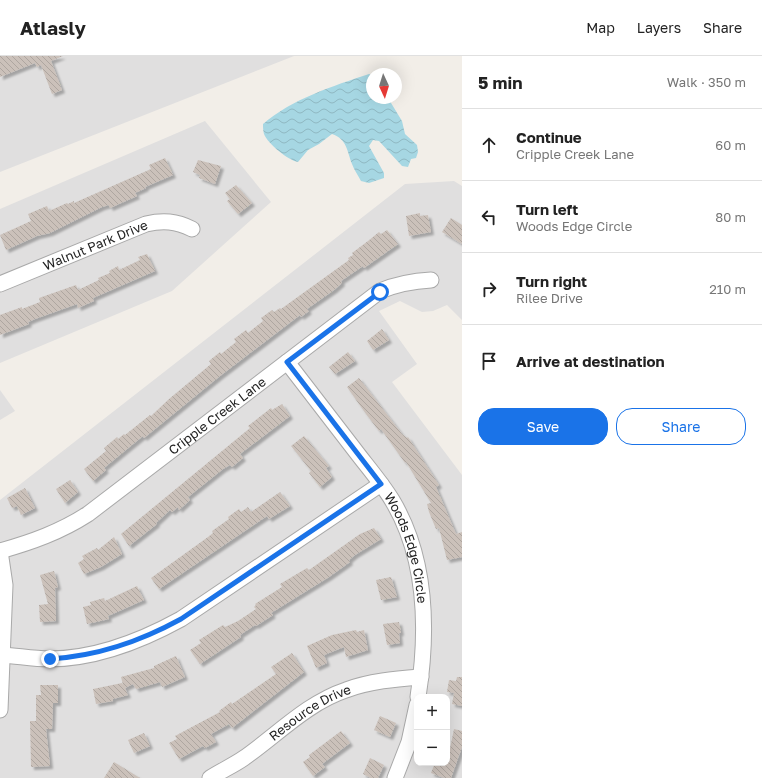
<!DOCTYPE html>
<html lang="en">
<head>
<meta charset="utf-8">
<style>
	:root { --surface:#fff; --page:#f2f2f2; --text:#222; --muted:#767676; --line:#e0e0e0; --accent:#1a73e8 }
	body { margin:0; font-family:"Golos Text",sans-serif; background:var(--page); color:var(--text) }
	.controls { position:absolute; right:12px; bottom:12px; display:grid; overflow:hidden; border-radius:8px; box-shadow:0 4px 16px #0002 }
	.controls button { width:36px; height:36px; display:grid; place-items:center; padding:0; border:0; border-bottom:1px solid var(--line); background:var(--surface); color:var(--text); font:20px sans-serif }
	.compass { position:absolute; left:366px; top:12px; width:36px; height:36px; border-radius:50%; background:var(--surface); box-shadow:0 4px 16px #0002; rotate:176deg }
	.stop { position:absolute; width:12px; height:12px; margin:-9px; border:3px solid #1a73e8; border-radius:50%; background:#fff }
	.stop.end { background:#1a73e8; border-color:#fff; box-shadow:0 1px 4px #0008 }
	.list { margin:0; padding:0; list-style:none }
	h2 { display:flex; justify-content:space-between; align-items:center; height:52px; margin:0; padding:0 16px; font-size:17px }
	h2 small { font-size:13px; font-weight:400; color:var(--muted) }
	.list li { display:grid; grid-template-columns:26px 1fr auto; gap:12px; align-items:center; box-sizing:border-box; height:72px; padding:0 16px; border-top:1px solid var(--line) }
	.list b { display:block; font-size:15px; white-space:nowrap }
	.list p { margin:0; font-size:13px; white-space:nowrap; color:var(--muted) }
	.list em { font-size:13px; font-style:normal; color:var(--muted) }
	.actions { display:flex; gap:8px; padding:12px 16px }
	.actions a { flex:1; padding:9px 0; border:1px solid var(--accent); border-radius:16px; text-align:center; font-size:14px; color:var(--accent) }
	.actions .main { background:var(--accent); color:#fff }
	.icon { flex:none; width:22px; height:22px; fill:none; stroke:currentColor; stroke-width:2; stroke-linecap:round; stroke-linejoin:round }
	.map { position:relative; flex:none; width:462px; height:722px; overflow:hidden }
	header { display:flex; align-items:center; gap:24px; box-sizing:border-box; height:56px; padding:0 20px; background:var(--surface); border-bottom:1px solid var(--line) }
	header strong { font-size:19px }
	nav { display:flex; gap:22px; margin-inline-start:auto; font-size:14px }
	main { display:flex }
	aside { flex:1; background:var(--surface) }
	.map>svg:first-child { display:block }
	.residential { fill:#e0dfdf; fill-rule:evenodd }
	.water { fill:url(#water-waves) }
	.building { fill:url(#building-back-hatch); filter:url(#shadow) }
	.lines { fill:none; stroke-linecap:round; stroke-linejoin:round }
	.minor-casing { stroke:#a9a9a9; stroke-width:17 }
	.minor { stroke:#fff; stroke-width:15 }
	.route { stroke:#1a73e8; stroke-width:5 }
	.labels { text-anchor:middle; stroke-width:4; stroke-linejoin:round; paint-order:stroke }
	.street-label { font-size:13px; fill:#222; stroke:#fff }
</style>
</head>
<body>
<header>
<strong>Atlasly</strong>
<nav><a>Map</a><a>Layers</a><a>Share</a></nav>
</header>
<main>
<div class="map">
<svg width="462" height="722" viewBox="0 0 462 722">
	<defs>
		<pattern id="water-waves" width="16" height="10" patternUnits="userSpaceOnUse"><rect width="16" height="10" fill="#a6d7e3"/><path d="M0 5q4-4 8 0t8 0" fill="none" stroke="#8fb8c2"/></pattern>
		<pattern id="building-back-hatch" width="6" height="6" patternUnits="userSpaceOnUse"><rect width="6" height="6" fill="#cbc1ba"/><path d="M-1 5l2 2M0 0l6 6M5-1l2 2" fill="none" stroke="#aea6a0"/></pattern>
		<filter id="shadow"><feDropShadow dx="3" dy="3" stdDeviation="1" flood-color="#0004"/></filter>
	</defs>
	<rect width="100%" height="100%" fill="#f2eee8"/>
	<!-- residential -->
	<g class="residential">
		<path d="M 0,0 L 294,0 L 0,116 Z"/>
		<path d="M 205,65 L 271,146 L 172,235 L 0,307 L 0,153 Z"/>
		<path d="M 454,125 L 462,130 L 462,264 L 447,249 L 433,255 L 422,256 L 400,245 L 379,255 L 417,308 L 392,326 L 462,419 L 462,722 L 0,722 L 0,444 L 405,128 ZM 417,641 L 447,641 L 447,707 L 417,707 Z"/>
		<path d="M 0,334 L 15,355 L 0,364 Z"/>
	</g>
	<!-- water -->
	<path class="water" d="M 369,18 L 372,19 L 372,42 L 388,42 L 402,65 L 405,78 L 417,89 L 418,96 L 416,102 L 411,103 L 408,111 L 402,110 L 379,85 L 373,84 L 369,90 L 384,117 L 384,122 L 369,127 L 361,125 C 358,119 354,114 352,108 C 347,95 347,83 332,78 L 319,88 L 308,94 L 298,106 C 288,104 268,88 264,78 C 263,75 263,71 263,68 C 292,43 333,30 369,18 Z"/>
	<!-- building -->
	<g class="building">
		<path d="M 0,0 L 63,0 L 51,5 L 62,34 L 52,38 L 41,9 L 37,11 L 35,7 L 0,21 Z"/>
		<path d="M 165,102 L 173,119 L 145,131 L 146,132 L 135,137 L 137,140 L 110,152 L 109,149 L 102,151 L 50,177 L 37,180 L 6,194 L 0,179 L 31,165 L 28,158 L 47,150 L 49,155 L 67,147 L 68,148 L 74,145 L 74,147 L 151,113 L 149,109 Z"/>
		<path d="M 198,104 L 221,110 L 215,128 L 199,122 L 200,119 L 193,116 Z"/>
		<path d="M 236,129 L 252,147 L 238,158 L 227,145 L 230,143 L 225,137 Z"/>
		<path d="M 420,157 L 420,160 L 428,159 L 431,176 L 409,180 L 406,160 Z"/>
		<path d="M 451,162 L 462,169 L 462,188 L 442,176 Z"/>
		<path d="M 387,174 L 398,188 L 364,212 L 363,210 L 341,225 L 342,227 L 334,234 L 307,253 L 309,255 L 301,261 L 300,259 L 220,320 L 144,382 L 143,380 L 127,393 L 104,412 L 106,414 L 93,425 L 84,413 L 106,395 L 104,392 L 117,381 L 118,383 L 124,378 L 125,379 L 150,359 L 151,360 L 169,343 L 211,308 L 209,305 L 220,296 L 221,298 L 236,286 L 234,283 L 246,274 L 248,277 L 263,265 L 261,262 L 272,254 L 274,256 L 280,252 L 281,253 L 349,204 L 348,202 L 353,199 L 352,197 L 368,185 L 379,176 L 381,178 Z"/>
		<path d="M 147,198 L 155,215 L 93,242 L 94,245 L 78,252 L 77,248 L 35,263 L 28,266 L 29,268 L 0,279 L 0,259 L 22,251 L 22,253 L 40,246 L 39,242 L 76,229 L 78,234 L 99,224 L 98,222 L 110,217 L 109,215 L 118,210 L 119,214 L 140,204 L 138,201 Z"/>
		<path d="M 382,273 L 389,284 L 373,294 L 367,285 Z"/>
		<path d="M 348,296 L 355,305 L 335,318 L 329,311 Z"/>
		<path d="M 359,322 L 402,378 L 407,382 L 408,381 L 439,429 L 436,431 L 456,478 L 462,476 L 462,501 L 447,504 L 439,472 L 436,473 L 429,456 L 427,448 L 431,447 L 406,406 L 405,407 L 381,373 L 379,375 L 366,358 L 347,331 Z"/>
		<path d="M 282,348 L 290,360 L 240,398 L 243,402 L 232,411 L 230,409 L 223,413 L 188,441 L 190,444 L 179,454 L 178,451 L 172,456 L 170,454 L 156,467 L 157,468 L 129,490 L 121,478 L 250,372 L 248,370 L 271,352 L 272,354 Z"/>
		<path d="M 304,380 L 329,410 L 326,412 L 332,421 L 320,431 L 309,417 L 311,415 L 291,390 Z"/>
		<path d="M 70,424 L 78,436 L 65,447 L 56,433 Z"/>
		<path d="M 25,432 L 35,452 L 21,459 L 17,450 L 12,452 L 7,442 Z"/>
		<path d="M 280,436 L 290,450 L 269,463 L 267,460 L 159,533 L 151,522 L 208,481 L 213,477 L 212,475 L 229,463 L 228,461 L 239,453 L 241,456 L 248,451 L 251,456 Z"/>
		<path d="M 374,472 L 381,483 L 355,499 L 349,504 L 350,506 L 329,521 L 271,557 L 273,559 L 256,570 L 255,569 L 240,579 L 241,581 L 200,608 L 190,594 L 201,587 L 199,584 L 223,569 L 225,571 L 238,565 L 256,553 L 254,551 L 256,549 L 255,548 L 282,531 L 280,528 L 307,512 L 309,514 L 360,478 Z"/>
		<path d="M 114,481 L 122,498 L 101,511 L 84,518 L 78,507 L 84,503 L 82,500 L 97,492 L 98,494 Z"/>
		<path d="M 54,515 L 58,531 L 55,532 L 56,565 L 40,566 L 39,549 L 48,548 L 40,519 Z"/>
		<path d="M 391,521 L 397,541 L 381,544 L 376,524 Z"/>
		<path d="M 137,530 L 144,544 L 108,560 L 109,563 L 87,568 L 83,551 L 91,549 L 90,546 L 104,542 L 105,545 Z"/>
		<path d="M 399,566 L 401,577 L 399,577 L 400,587 L 387,589 L 383,568 Z"/>
		<path d="M 356,574 L 357,576 L 364,574 L 368,594 L 346,601 L 344,591 L 324,599 L 327,607 L 316,612 L 307,590 L 332,579 Z"/>
		<path d="M 292,597 L 304,616 L 232,672 L 229,668 L 211,678 L 216,686 L 205,692 L 203,690 L 179,703 L 169,687 L 177,683 L 175,680 L 220,656 L 219,655 L 231,646 L 232,648 L 276,618 L 271,611 Z"/>
		<path d="M 176,600 L 185,621 L 162,631 L 160,626 L 136,633 L 133,628 L 125,632 L 128,639 L 113,643 L 113,645 L 96,648 L 93,633 L 122,627 L 123,629 L 121,621 L 154,612 L 154,610 Z"/>
		<path d="M 457,621 L 462,621 L 462,650 L 452,648 L 454,637 L 447,636 L 449,624 L 456,625 Z"/>
		<path d="M 40,629 L 58,629 L 58,647 L 53,647 L 52,673 L 46,673 L 50,710 L 31,711 L 30,665 L 36,665 L 36,639 L 41,639 Z"/>
		<path d="M 380,660 L 396,667 L 390,681 L 374,674 Z"/>
		<path d="M 454,673 L 462,675 L 462,691 L 451,722 L 444,722 L 431,717 L 435,707 L 447,707 Z"/>
		<path d="M 341,675 L 350,687 L 322,708 L 325,711 L 313,720 L 303,706 L 310,701 L 309,699 Z"/>
		<path d="M 144,677 L 150,690 L 134,697 L 128,684 Z"/>
		<path d="M 370,702 L 384,709 L 378,722 L 371,722 L 363,718 Z"/>
		<path d="M 114,706 L 140,722 L 104,722 Z"/>
	</g>
	<g class="lines">
		<!-- minor casing -->
		<g class="minor-casing">
			<g id="minor">
				<path id="s1" d="M 0,228 L 146,168 C 163,164 176,165 192,173"/>
				<path id="s2" d="M 287,306 C 309,335 332,364 354,393 C 366,409 381,426 392,444 C 427,502 428,576 418,641"/>
				<path id="s3" d="M 0,495 C 32,486 60,476 88,458 L 380,235 C 397,228 412,225 431,224"/>
				<path d="M 0,495 L 5,529 L 0,654"/>
				<path d="M 3,599 C 18,600 34,603 49,603 C 96,603 141,585 181,563 L 381,428"/>
				<path id="s4" d="M 210,722 C 221,715 234,709 244,702 C 277,679 307,647 346,634 C 370,625 396,623 421,621"/>
				<path d="M 395,722 L 409,686 L 417,649"/>
			</g>
		</g>
		<!-- minor -->
		<use href="#minor" class="minor"/>
	</g>
	<g class="lines">
		<!-- route -->
		<path class="route" d="M 50,603 C 98,600 139,586 181,563 L 381,428 L 287,306 L 380,236"/>
	</g>
	<g class="labels">
		<!-- street labels -->
		<g class="street-label">
			<text dy="5" stroke="none"><textPath href="#s1" startOffset="103">Walnut Park Drive</textPath></text>
			<text dy="5" stroke="none"><textPath href="#s3" startOffset="258">Cripple Creek Lane</textPath></text>
			<text dy="5" stroke="none"><textPath href="#s2" startOffset="224">Woods Edge Circle</textPath></text>
			<text dy="5" stroke="none"><textPath href="#s4" startOffset="120">Resource Drive</textPath></text>
		</g>
	</g>
</svg>
<div class="controls">
<button>+</button>
<button>−</button>
</div>
<svg class="compass" viewBox="-18 -18 36 36"><path d="M0-13l5 13h-10z" fill="#e53935"/><path d="M0 13l5-13h-10z" fill="#767676"/></svg>
<div class="stop" style="left:380px;top:236px"></div>
<div class="stop end" style="left:50px;top:603px"></div>
</div>
<aside>
<h2>5 min<small>Walk · 350 m</small></h2>
<ul class="list">
<li><svg class="icon" aria-label="ahead" viewBox="0 0 24 24"><path d="M12 20V5M6 11l6-6 6 6"/></svg><div><b>Continue</b><p>Cripple Creek Lane</p></div><em>60 m</em></li>
<li><svg class="icon" aria-label="left" viewBox="0 0 24 24"><path d="M17 20v-9H6M10 6l-5 5 5 5"/></svg><div><b>Turn left</b><p>Woods Edge Circle</p></div><em>80 m</em></li>
<li><svg class="icon" aria-label="right" viewBox="0 0 24 24"><path d="M7 20v-9h11M14 6l5 5-5 5"/></svg><div><b>Turn right</b><p>Rilee Drive</p></div><em>210 m</em></li>
<li><svg class="icon" aria-label="arrive" viewBox="0 0 24 24"><path d="M6 21V4h12l-3 4 3 4H6"/></svg><div><b>Arrive at destination</b></div></li>
</ul>
<div class="actions"><a class="main">Save</a><a>Share</a></div>
</aside>
</main>
</body>
</html>
